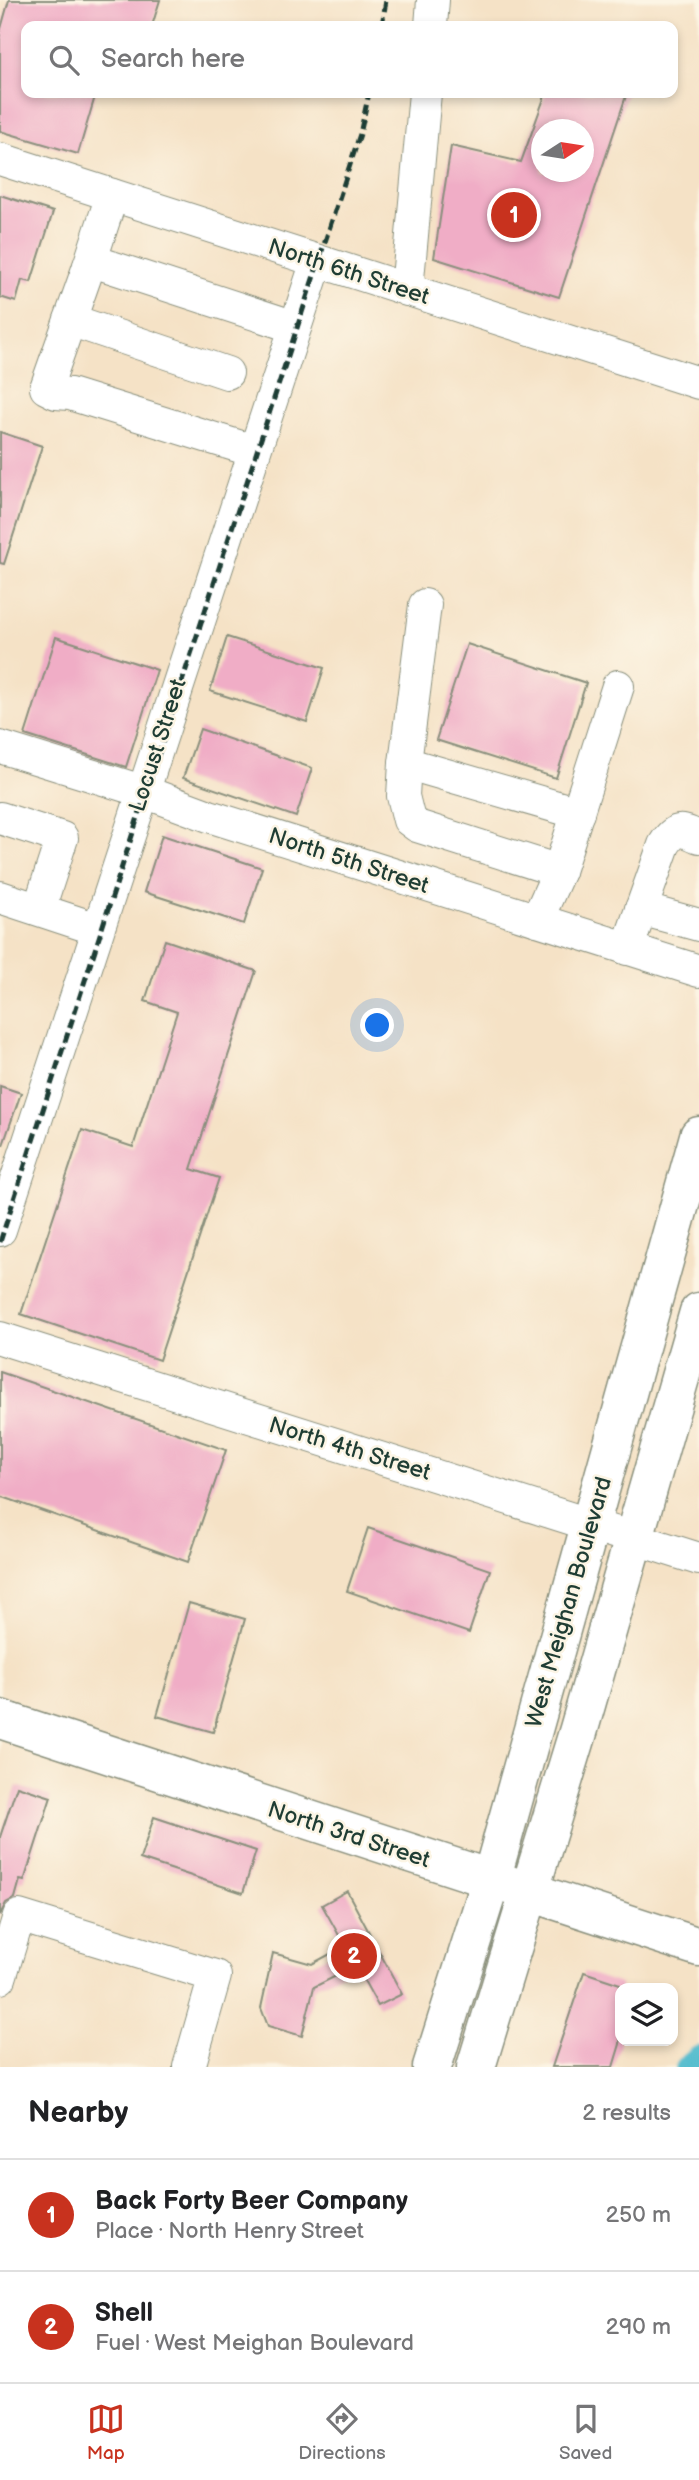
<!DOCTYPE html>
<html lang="en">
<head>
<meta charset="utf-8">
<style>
	:root { --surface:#fff; --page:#f6f6f6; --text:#202124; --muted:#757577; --line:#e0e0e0; --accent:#c8321e }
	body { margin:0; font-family:"Balsamiq Sans",sans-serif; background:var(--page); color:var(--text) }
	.controls { position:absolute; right:21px; bottom:21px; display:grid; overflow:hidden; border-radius:14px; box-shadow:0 4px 10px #0003 }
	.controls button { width:63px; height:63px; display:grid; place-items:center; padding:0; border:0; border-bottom:2px solid var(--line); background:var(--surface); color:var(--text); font:35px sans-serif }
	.compass { position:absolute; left:531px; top:119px; width:63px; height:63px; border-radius:50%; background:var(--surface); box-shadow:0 4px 10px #0003; rotate:78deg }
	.you { position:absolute; left:378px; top:1026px; width:24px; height:24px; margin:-18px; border:5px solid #fff; border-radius:50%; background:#1a73e8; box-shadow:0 0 0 10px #1a73e833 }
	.badge { display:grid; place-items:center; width:46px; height:46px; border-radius:50%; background:var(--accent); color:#fff; font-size:23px; font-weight:700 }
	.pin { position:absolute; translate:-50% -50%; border:4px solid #fff; box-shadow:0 2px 7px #0006 }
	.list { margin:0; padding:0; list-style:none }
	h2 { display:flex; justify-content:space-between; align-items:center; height:91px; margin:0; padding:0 28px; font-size:30px }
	h2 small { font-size:23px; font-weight:400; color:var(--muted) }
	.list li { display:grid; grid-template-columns:46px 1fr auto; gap:21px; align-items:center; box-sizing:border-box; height:112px; padding:0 28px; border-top:2px solid var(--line) }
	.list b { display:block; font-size:26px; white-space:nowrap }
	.list p { margin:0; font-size:23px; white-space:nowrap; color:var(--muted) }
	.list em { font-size:23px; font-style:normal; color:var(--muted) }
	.icon { flex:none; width:38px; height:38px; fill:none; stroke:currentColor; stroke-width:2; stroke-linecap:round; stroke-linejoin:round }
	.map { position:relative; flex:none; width:699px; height:2067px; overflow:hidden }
	.search { position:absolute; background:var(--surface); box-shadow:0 4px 10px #0003; left:21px; right:21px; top:21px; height:77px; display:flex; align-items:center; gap:18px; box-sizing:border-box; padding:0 24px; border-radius:14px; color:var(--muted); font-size:26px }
	.sheet { height:315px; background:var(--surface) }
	nav { display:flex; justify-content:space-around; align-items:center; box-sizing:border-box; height:98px; border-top:2px solid var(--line); background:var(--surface); font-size:19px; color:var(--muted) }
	nav a { display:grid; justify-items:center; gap:4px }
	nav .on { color:var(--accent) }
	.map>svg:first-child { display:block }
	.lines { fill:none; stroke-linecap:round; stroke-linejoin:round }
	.canal { stroke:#50bbcd; stroke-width:23 }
	.building { fill:#f0adc6; fill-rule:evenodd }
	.minor-casing { stroke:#8a907d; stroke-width:34 }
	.major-casing { stroke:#8a907d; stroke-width:41 }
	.highway-casing { stroke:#8a907d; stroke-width:41 }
	.minor { stroke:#fff; stroke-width:32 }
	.major { stroke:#fff; stroke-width:38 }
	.highway { stroke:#fff; stroke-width:38 }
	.rail { stroke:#1f3d34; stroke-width:5; stroke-dasharray:10 5; stroke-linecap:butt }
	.labels { text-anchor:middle; stroke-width:5; stroke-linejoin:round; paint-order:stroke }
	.street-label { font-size:23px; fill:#1f3d34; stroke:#fcf5e5 }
</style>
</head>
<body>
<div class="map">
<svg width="699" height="2067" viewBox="0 0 699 2067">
	<rect width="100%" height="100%" fill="#fcf5e5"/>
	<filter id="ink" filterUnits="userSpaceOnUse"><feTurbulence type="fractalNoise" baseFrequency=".0143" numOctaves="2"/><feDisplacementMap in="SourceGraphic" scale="14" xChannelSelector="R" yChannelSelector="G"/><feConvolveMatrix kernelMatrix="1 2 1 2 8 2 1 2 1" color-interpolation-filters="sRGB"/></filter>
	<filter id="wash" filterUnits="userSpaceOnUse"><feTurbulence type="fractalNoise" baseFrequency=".00686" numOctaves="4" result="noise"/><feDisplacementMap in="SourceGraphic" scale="28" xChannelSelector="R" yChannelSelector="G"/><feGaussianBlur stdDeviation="1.57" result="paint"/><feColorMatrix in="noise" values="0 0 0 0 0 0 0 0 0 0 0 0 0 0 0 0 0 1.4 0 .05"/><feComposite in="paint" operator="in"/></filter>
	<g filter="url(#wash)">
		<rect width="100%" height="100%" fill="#f5e2c6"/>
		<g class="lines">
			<!-- canal -->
			<path class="canal" d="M 687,2067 L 699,2057"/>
		</g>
		<g id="blocks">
			<!-- building -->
			<g class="building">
				<path d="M 9,0 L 160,0 L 152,26 L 26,26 L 26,93 L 96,93 L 78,154 L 0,131 L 0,32 Z"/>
				<path d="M 546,93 L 627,93 L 559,297 L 434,258 L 451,146 L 521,162 ZM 542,130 L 584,130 L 584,172 L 542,172 Z"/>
				<path d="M 0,195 L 53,212 L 31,282 L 22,280 L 16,302 L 0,297 Z"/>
				<path d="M 0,432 L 42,446 L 4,564 L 0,563 Z"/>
				<path d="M 56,637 L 157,670 L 126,767 L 25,735 Z"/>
				<path d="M 227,637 L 324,668 L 307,722 L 210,691 Z"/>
				<path d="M 467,644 L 586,683 L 556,778 L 436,740 Z"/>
				<path d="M 200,729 L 312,768 L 296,817 L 183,778 Z"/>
				<path d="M 162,835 L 262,868 L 244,924 L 144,892 Z"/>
				<path d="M 165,940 L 256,971 L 191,1169 L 219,1178 L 159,1360 L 21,1314 L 82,1130 L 133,1147 L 177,1012 L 145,1001 Z"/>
				<path d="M 0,1086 L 21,1093 L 3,1145 L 0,1145 Z"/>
				<path d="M 0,1372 L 226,1450 L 188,1562 L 0,1496 Z"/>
				<path d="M 368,1528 L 490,1570 L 469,1633 L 347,1591 Z"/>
				<path d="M 189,1603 L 245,1619 L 213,1732 L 157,1716 Z"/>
				<path d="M 17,1786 L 51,1797 L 24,1881 L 20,1880 L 15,1898 L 6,1903 L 0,1915 L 0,1837 Z"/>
				<path d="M 154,1817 L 256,1851 L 243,1893 L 140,1859 Z"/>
				<path d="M 347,1891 L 402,1994 L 378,2006 L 356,1966 L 314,1987 L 302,2036 L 268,2026 L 261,2008 L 273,1953 L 312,1964 L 345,1946 L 322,1905 Z"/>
				<path d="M 584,1972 L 620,1984 L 620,2044 L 613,2067 L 552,2067 Z"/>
			</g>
		</g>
	</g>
	<g filter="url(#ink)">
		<use href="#blocks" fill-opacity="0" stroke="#8a907d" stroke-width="2"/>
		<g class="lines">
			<!-- minor casing -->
			<g class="minor-casing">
				<g id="minor">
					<path d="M 431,26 L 433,0"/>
					<path d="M 0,159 L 699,383"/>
					<path d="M 89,266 L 112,195"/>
					<path d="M 407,290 L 425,93"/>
					<path d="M 70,320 L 227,373"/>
					<path d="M 254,451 L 70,394 L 56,393 L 46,388 L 89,266 L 102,264 L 295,327"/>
					<path d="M 425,605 L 405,763 L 403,796 L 409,820 L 417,826 L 559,871"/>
					<path d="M 0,747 L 142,791 L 209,816 L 699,971"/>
					<path d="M 405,763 L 578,813"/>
					<path d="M 0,818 L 62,838 L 39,909"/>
					<path d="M 0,897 L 97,929"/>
					<path d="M 641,909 L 699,925"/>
					<path d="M 537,920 L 559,871 L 618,686"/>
					<path d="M 627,949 L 664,845 C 676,826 681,829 699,837"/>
					<path d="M 0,1230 L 317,261"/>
					<path d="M 0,1338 L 699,1559"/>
					<path d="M 0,1978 L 19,1916 L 215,1976 L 189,2067"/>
				</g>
			</g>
			<!-- major casing -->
			<g class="major-casing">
				<path id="major" d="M 0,1719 L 699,1947"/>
			</g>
			<!-- highway casing -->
			<g class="highway-casing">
				<g id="highway">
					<path d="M 432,2067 L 491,1880 L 699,1136"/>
					<path d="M 476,2067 L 579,1729 L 699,1312"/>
				</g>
			</g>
			<!-- minor -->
			<use href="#minor" class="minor"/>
			<!-- major -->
			<use href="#major" class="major"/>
			<!-- highway -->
			<use href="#highway" class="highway"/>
			<!-- rail -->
			<g class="rail">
				<path d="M 382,26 L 386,0"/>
				<path d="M 0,1242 L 360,134 L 369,93"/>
			</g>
		</g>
	</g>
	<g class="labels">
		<!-- street labels -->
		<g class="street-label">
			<text transform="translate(349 271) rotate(18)" y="8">North 6th Street</text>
			<text transform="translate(157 745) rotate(-72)" y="8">Locust Street</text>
			<text transform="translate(349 860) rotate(18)" y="8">North 5th Street</text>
			<text transform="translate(350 1448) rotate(17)" y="8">North 4th Street</text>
			<text transform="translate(568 1602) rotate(-74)" y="8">West Meighan Boulevard</text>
			<text transform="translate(349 1834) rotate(18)" y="8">North 3rd Street</text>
		</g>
	</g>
</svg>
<div class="controls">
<button><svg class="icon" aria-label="layers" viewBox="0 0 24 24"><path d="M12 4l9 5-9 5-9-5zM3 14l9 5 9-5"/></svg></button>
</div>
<svg class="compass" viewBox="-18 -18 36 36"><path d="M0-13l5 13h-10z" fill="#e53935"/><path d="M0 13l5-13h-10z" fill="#757577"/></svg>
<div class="you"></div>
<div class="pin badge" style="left:514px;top:215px">1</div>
<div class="pin badge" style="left:354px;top:1956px">2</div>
<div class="search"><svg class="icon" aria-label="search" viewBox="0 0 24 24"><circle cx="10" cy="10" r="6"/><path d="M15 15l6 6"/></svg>Search here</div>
</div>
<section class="sheet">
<h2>Nearby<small>2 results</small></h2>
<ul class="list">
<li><span class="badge">1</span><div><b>Back Forty Beer Company</b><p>Place · North Henry Street</p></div><em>250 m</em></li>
<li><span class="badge">2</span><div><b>Shell</b><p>Fuel · West Meighan Boulevard</p></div><em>290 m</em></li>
</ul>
</section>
<nav>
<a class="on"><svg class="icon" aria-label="map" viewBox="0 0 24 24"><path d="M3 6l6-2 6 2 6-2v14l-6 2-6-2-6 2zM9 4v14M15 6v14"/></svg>Map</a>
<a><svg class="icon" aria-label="directions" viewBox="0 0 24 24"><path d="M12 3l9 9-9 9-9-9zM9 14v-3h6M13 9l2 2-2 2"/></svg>Directions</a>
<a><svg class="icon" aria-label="saved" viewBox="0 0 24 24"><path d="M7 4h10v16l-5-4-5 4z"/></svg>Saved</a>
</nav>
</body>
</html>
